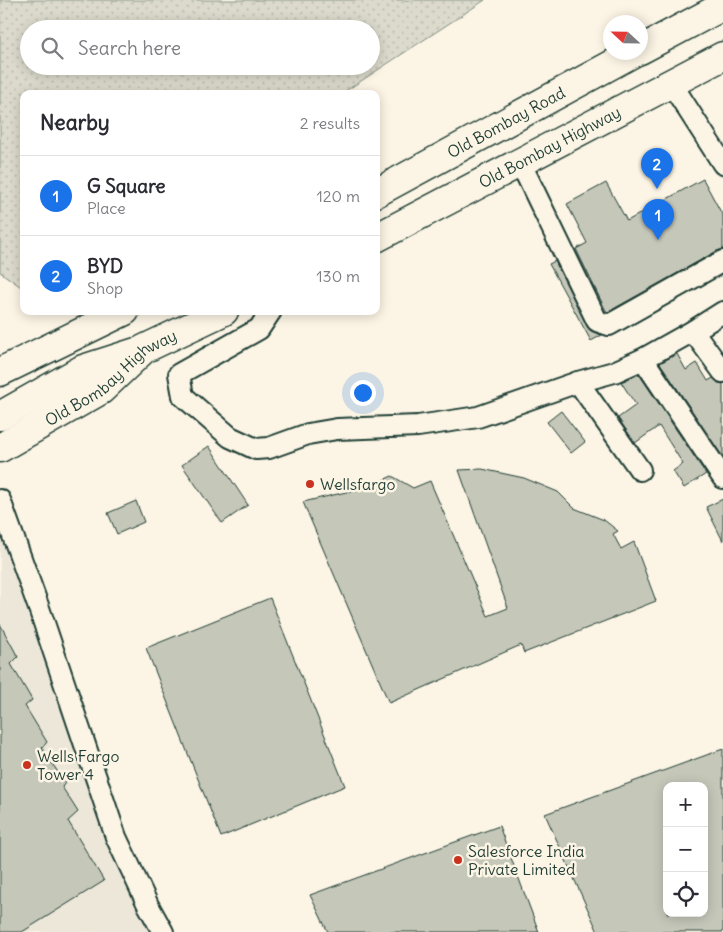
<!DOCTYPE html>
<html lang="en">
<head>
<meta charset="utf-8">
<style>
	:root { --surface:#fff; --page:#f7f7f7; --text:#2b2b33; --muted:#7c7c81; --line:#e1e1e2; --accent:#1a73e8 }
	body { margin:0; font-family:Delius,sans-serif; background:var(--page); color:var(--text) }
	.controls { position:absolute; right:15px; bottom:15px; display:grid; overflow:hidden; border-radius:10px; box-shadow:0 2px 12px #0003 }
	.controls button { width:45px; height:45px; display:grid; place-items:center; padding:0; border:0; border-bottom:1px solid var(--line); background:var(--surface); color:var(--text); font:25px sans-serif }
	.compass { position:absolute; left:603px; top:15px; width:45px; height:45px; border-radius:50%; background:var(--surface); box-shadow:0 2px 12px #0003; rotate:292deg }
	.you { position:absolute; left:362px; top:392px; width:18px; height:18px; margin:-12px; border:4px solid #fff; border-radius:50%; background:#1a73e8; box-shadow:0 0 0 8px #1a73e833 }
	.badge { display:grid; place-items:center; width:32px; height:32px; border-radius:50%; background:var(--accent); color:#fff; font-size:16px; font-weight:700 }
	.pin { position:absolute; translate:-50% -41px; filter:drop-shadow(0 1px 2px #0008) }
	.pin::after { content:''; position:absolute; top:26px; width:18px; height:15px; background:inherit; clip-path:polygon(0 0,100% 0,50% 100%) }
	.list { margin:0; padding:0; list-style:none }
	h2 { display:flex; justify-content:space-between; align-items:center; height:65px; margin:0; padding:0 20px; font-size:21px }
	h2 small { font-size:16px; font-weight:400; color:var(--muted) }
	.list li { display:grid; grid-template-columns:32px 1fr auto; gap:15px; align-items:center; box-sizing:border-box; height:80px; padding:0 20px; border-top:1px solid var(--line) }
	.list b { display:block; font-size:19px; white-space:nowrap }
	.list p { margin:0; font-size:16px; white-space:nowrap; color:var(--muted) }
	.list em { font-size:16px; font-style:normal; color:var(--muted) }
	.icon { flex:none; width:28px; height:28px; fill:none; stroke:currentColor; stroke-width:2; stroke-linecap:round; stroke-linejoin:round }
	.map { position:relative; flex:none; width:723px; height:932px; overflow:hidden }
	.search { position:absolute; background:var(--surface); box-shadow:0 2px 12px #0003; left:20px; top:20px; width:360px; height:55px; display:flex; align-items:center; gap:12px; box-sizing:border-box; padding:0 18px; border-radius:28px; color:var(--muted); font-size:19px }
	.panel { position:absolute; background:var(--surface); box-shadow:0 2px 12px #0003; left:20px; top:90px; width:360px; height:225px; border-radius:10px }
	.map>svg:first-child { display:block }
	.built { fill:#ece7d8 }
	.green { fill:url(#green-dots); stroke:#7e8c80; fill-rule:evenodd }
	.building { fill:#c5c7b9; stroke:#1f3d34; fill-rule:evenodd }
	.lines { fill:none; stroke-linecap:round; stroke-linejoin:round }
	.minor-casing { stroke:#1f3d34; stroke-width:24 }
	.primary-casing { stroke:#1f3d34; stroke-width:31 }
	.minor { stroke:#fcf5e5; stroke-width:20 }
	.primary { stroke:#fcf5e5; stroke-width:28 }
	.poi-dot { fill:#c8321e; stroke:#fcf5e5; stroke-width:2 }
	.labels { text-anchor:middle; stroke-width:5; stroke-linejoin:round; paint-order:stroke }
	.street-label { font-size:16px; fill:#1f3d34; stroke:#fcf5e5 }
	.poi-label { font-size:16px; fill:#1f3d34; stroke:#fcf5e5; text-anchor:start }
</style>
</head>
<body>
<div class="map">
<svg width="723" height="932" viewBox="0 0 723 932">
	<defs>
		<pattern id="green-dots" width="8" height="8" patternUnits="userSpaceOnUse" patternTransform="scale(1.25)"><rect width="8" height="8" fill="#dcdacc"/><path d="M2 2h.1M6 6h.1" fill="none" stroke="#bcbcb0" stroke-width="1.8" stroke-linecap="round"/></pattern>
	</defs>
	<rect width="100%" height="100%" fill="#fcf5e5"/>
	<filter id="ink" filterUnits="userSpaceOnUse"><feTurbulence type="fractalNoise" baseFrequency=".02" numOctaves="2"/><feDisplacementMap in="SourceGraphic" scale="10" xChannelSelector="R" yChannelSelector="G"/><feConvolveMatrix kernelMatrix="1 2 1 2 8 2 1 2 1" color-interpolation-filters="sRGB"/></filter>
	<g filter="url(#ink)">
		<!-- built -->
		<path class="built" d="M 0,514 L 157,932 L 0,932 Z"/>
		<!-- green -->
		<path class="green" d="M 0,0 L 485,0 L 341,94 L 24,94 L 24,289 L 0,272 ZM 29,29 L 371,29 L 371,66 L 29,66 Z"/>
		<!-- building -->
		<g class="building">
			<path d="M 703,179 L 723,216 L 723,249 L 717,251 L 608,312 L 606,311 L 576,249 L 587,243 L 567,204 L 606,183 L 627,221 Z"/>
			<path d="M 555,261 L 587,326 L 593,332 L 602,335 L 591,341 L 549,264 Z"/>
			<path d="M 677,354 L 686,370 L 697,363 L 708,381 L 713,378 L 718,383 L 723,384 L 723,457 L 660,363 Z"/>
			<path d="M 639,374 L 706,474 L 684,488 L 673,471 L 683,464 L 659,426 L 635,443 L 618,418 L 636,405 L 621,382 Z"/>
			<path d="M 561,411 L 585,442 L 571,453 L 547,422 Z"/>
			<path d="M 209,446 L 248,505 L 222,523 L 182,465 Z"/>
			<path d="M 482,469 L 524,478 L 558,492 L 574,508 L 604,520 L 618,531 L 613,534 L 621,549 L 634,542 L 656,601 L 524,653 L 521,645 L 389,703 L 303,502 L 368,487 L 392,476 L 413,488 L 430,481 L 488,616 L 508,608 L 459,470 Z"/>
			<path d="M 723,499 L 723,541 L 706,507 Z"/>
			<path d="M 136,501 L 144,522 L 117,534 L 108,513 Z"/>
			<path d="M 270,598 L 345,786 L 221,837 L 146,648 Z"/>
			<path d="M 0,624 L 18,657 L 11,664 L 32,700 L 25,706 L 47,742 L 42,748 L 65,783 L 62,787 L 78,812 L 68,821 L 104,881 L 22,932 L 0,932 Z"/>
			<path d="M 723,749 L 723,932 L 598,932 L 545,814 ZM 667,786 L 704,786 L 704,913 L 667,913 Z"/>
			<path d="M 499,826 L 539,932 L 328,932 L 310,895 Z"/>
		</g>
		<g class="lines">
			<!-- minor casing -->
			<g class="minor-casing">
				<g id="minor">
					<path d="M 671,83 L 723,164"/>
					<path d="M 520,162 L 597,321 L 609,325 L 723,261"/>
					<path d="M 271,311 L 259,329 L 179,374 L 183,396 L 230,437 L 256,449 L 269,448 L 308,434 L 337,429 L 418,426 L 478,417 L 578,382"/>
					<path d="M 693,331 L 723,372"/>
					<path d="M 643,359 L 723,478"/>
					<path d="M 640,470 L 578,382 L 614,372 L 643,359 L 693,331 L 723,312"/>
					<path d="M 0,500 L 40,611 L 116,837 L 148,905 L 163,932"/>
				</g>
			</g>
			<!-- primary casing -->
			<g class="primary-casing">
				<g id="primary">
					<path d="M 640,50 L 723,6"/>
					<path id="s1" d="M 376,193 L 635,52"/>
					<path id="s2" d="M 376,238 L 723,56"/>
					<path d="M 0,372 L 125,311"/>
					<path d="M 0,416 L 83,369 L 136,352"/>
					<path id="s3" d="M 0,448 L 101,390 L 144,349 L 224,311"/>
				</g>
			</g>
			<!-- minor -->
			<use href="#minor" class="minor"/>
			<!-- primary -->
			<use href="#primary" class="primary"/>
		</g>
	</g>
	<!-- markers -->
	<g class="poi-dot">
		<circle cx="310" cy="484" r="5"/>
		<circle cx="27" cy="765" r="5"/>
		<circle cx="458" cy="860" r="5"/>
	</g>
	<g class="labels">
		<!-- street labels -->
		<g class="street-label">
			<text dy="6" stroke="none"><textPath href="#s1" startOffset="148">Old Bombay Road</textPath></text>
			<text dy="6" stroke="none"><textPath href="#s2" startOffset="196">Old Bombay Highway</textPath></text>
			<text dy="6" stroke="none"><textPath href="#s3" startOffset="132">Old Bombay Highway</textPath></text>
		</g>
		<!-- poi labels -->
		<g class="poi-label">
			<text x="320" y="490">Wellsfargo</text>
			<text x="37" y="762">Wells Fargo<tspan x="37" dy="18">Tower 4</tspan></text>
			<text x="468" y="857">Salesforce India<tspan x="468" dy="18">Private Limited</tspan></text>
		</g>
	</g>
</svg>
<div class="controls">
<button>+</button>
<button>−</button>
<button><svg class="icon" aria-label="locate" viewBox="0 0 24 24"><circle cx="12" cy="12" r="6"/><path d="M12 2v4M12 18v4M2 12h4M18 12h4"/></svg></button>
</div>
<svg class="compass" viewBox="-18 -18 36 36"><path d="M0-13l5 13h-10z" fill="#e53935"/><path d="M0 13l5-13h-10z" fill="#7c7c81"/></svg>
<div class="you"></div>
<div class="pin badge" style="left:658px;top:240px">1</div>
<div class="pin badge" style="left:657px;top:189px">2</div>
<div class="search"><svg class="icon" aria-label="search" viewBox="0 0 24 24"><circle cx="10" cy="10" r="6"/><path d="M15 15l6 6"/></svg>Search here</div>
<section class="panel">
<h2>Nearby<small>2 results</small></h2>
<ul class="list">
<li><span class="badge">1</span><div><b>G Square</b><p>Place</p></div><em>120 m</em></li>
<li><span class="badge">2</span><div><b>BYD</b><p>Shop</p></div><em>130 m</em></li>
</ul>
</section>
</div>
</body>
</html>
